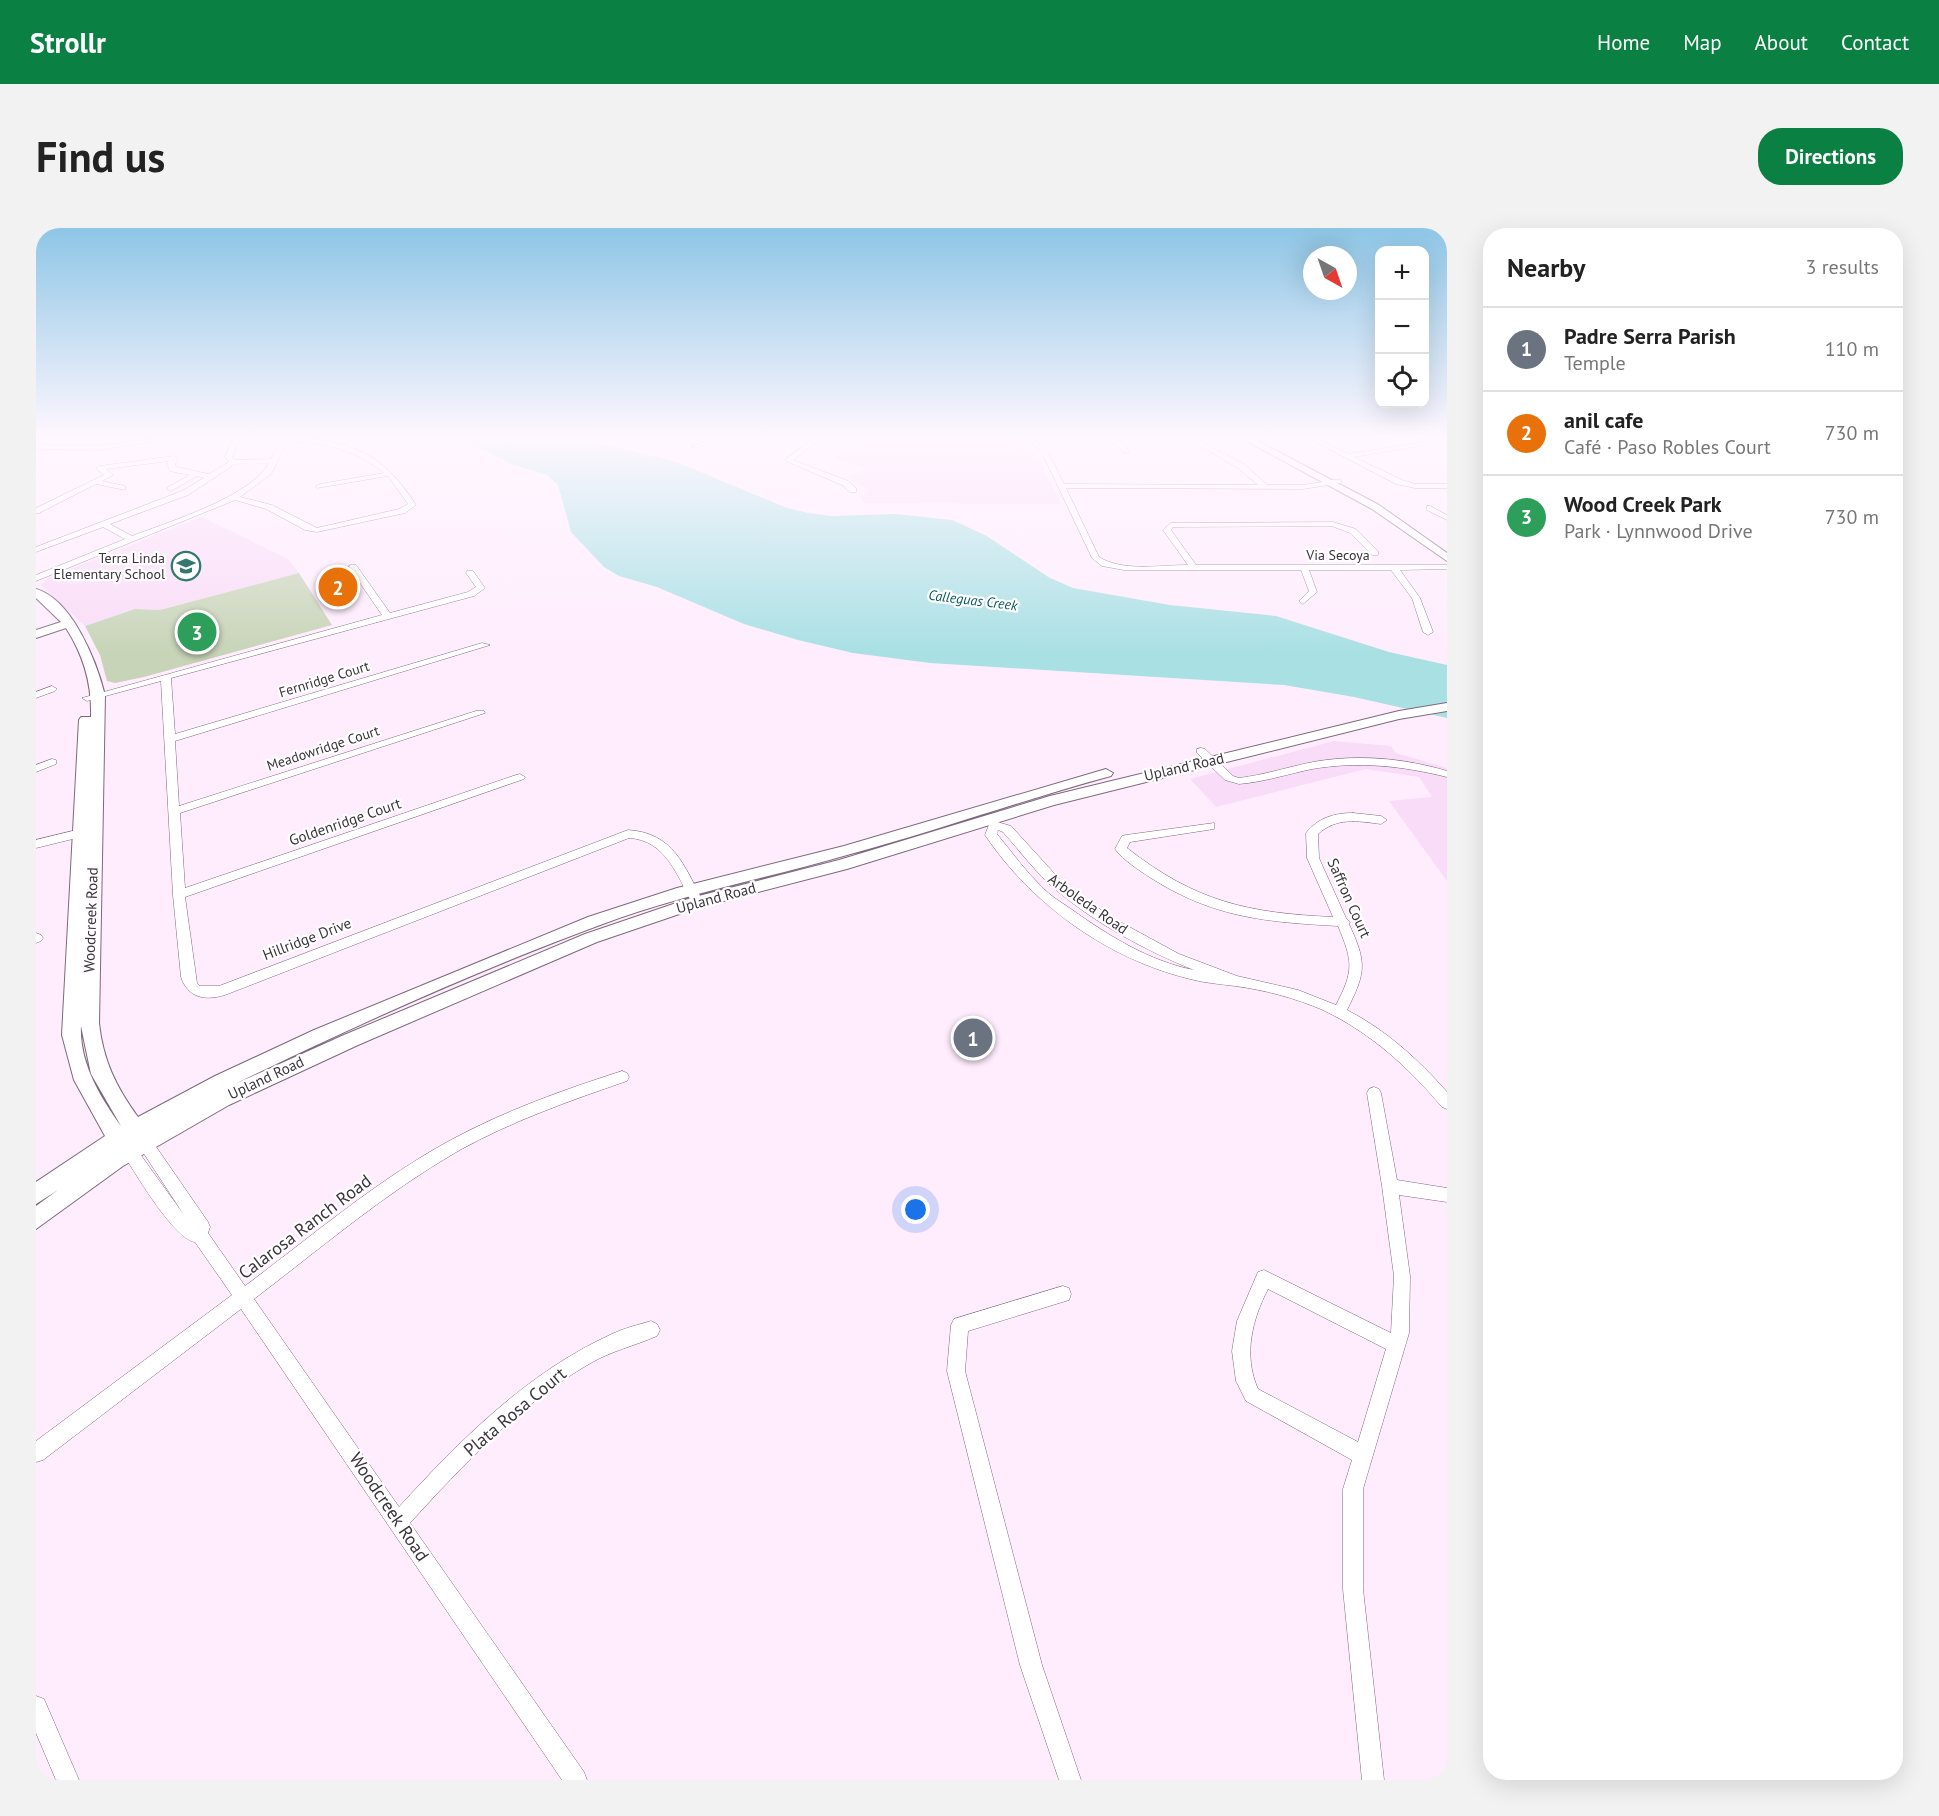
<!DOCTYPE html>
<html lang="en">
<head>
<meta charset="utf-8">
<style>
	:root { --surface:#fff; --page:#f2f2f2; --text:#222; --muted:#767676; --line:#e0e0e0; --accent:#0b8043 }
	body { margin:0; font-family:"PT Sans",sans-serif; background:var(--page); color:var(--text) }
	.controls { position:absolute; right:18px; top:18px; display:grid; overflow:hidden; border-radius:12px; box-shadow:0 6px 24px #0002 }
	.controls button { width:54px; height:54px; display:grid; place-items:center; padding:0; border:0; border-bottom:2px solid var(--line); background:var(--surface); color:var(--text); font:30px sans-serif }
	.compass { position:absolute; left:1267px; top:18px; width:54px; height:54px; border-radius:50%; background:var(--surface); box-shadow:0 6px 24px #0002; rotate:140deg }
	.you { position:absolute; left:880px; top:982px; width:21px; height:21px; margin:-15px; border:4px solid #fff; border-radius:50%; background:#1a73e8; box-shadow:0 0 0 9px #1a73e833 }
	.badge { display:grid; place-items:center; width:39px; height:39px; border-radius:50%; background:var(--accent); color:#fff; font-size:20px; font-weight:700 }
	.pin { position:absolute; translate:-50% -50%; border:3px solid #fff; box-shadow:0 2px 6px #0006 }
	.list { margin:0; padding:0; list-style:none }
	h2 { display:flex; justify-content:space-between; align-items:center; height:78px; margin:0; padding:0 24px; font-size:26px }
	h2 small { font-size:20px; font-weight:400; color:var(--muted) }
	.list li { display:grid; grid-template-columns:39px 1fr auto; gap:18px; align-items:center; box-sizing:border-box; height:84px; padding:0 24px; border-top:2px solid var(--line) }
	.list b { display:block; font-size:22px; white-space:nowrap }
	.list p { margin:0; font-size:20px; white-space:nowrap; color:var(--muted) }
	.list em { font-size:20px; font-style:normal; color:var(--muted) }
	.icon { flex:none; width:33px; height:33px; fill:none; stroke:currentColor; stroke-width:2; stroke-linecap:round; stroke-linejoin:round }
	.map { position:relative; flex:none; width:1411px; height:1552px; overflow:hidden; border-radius:24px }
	header { display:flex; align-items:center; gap:36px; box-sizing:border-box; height:84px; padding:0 30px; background:var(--accent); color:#fff }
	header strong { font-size:28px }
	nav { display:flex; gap:33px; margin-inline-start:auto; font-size:21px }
	.intro { display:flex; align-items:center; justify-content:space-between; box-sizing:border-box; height:144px; padding:0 36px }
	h1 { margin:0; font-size:42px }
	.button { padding:15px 27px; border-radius:24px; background:var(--accent); color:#fff; font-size:21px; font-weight:700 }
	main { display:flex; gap:36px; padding:0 36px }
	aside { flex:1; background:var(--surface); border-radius:24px; box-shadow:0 6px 24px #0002 }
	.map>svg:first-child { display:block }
	.built { fill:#f9dcf7 }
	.green { fill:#c7d4b7 }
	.water { fill:#a8e0e4 }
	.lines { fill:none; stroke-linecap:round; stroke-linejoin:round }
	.street-casing { stroke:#7d697c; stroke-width:1 }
	.secondary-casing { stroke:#7d697c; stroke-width:2 }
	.street { fill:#fff; fill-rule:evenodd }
	.secondary { fill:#fff; fill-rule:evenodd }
	.labels { text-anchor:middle; stroke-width:4.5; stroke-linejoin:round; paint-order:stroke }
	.far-street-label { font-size:14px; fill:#3c343c; stroke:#fff }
	.far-poi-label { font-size:14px; fill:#3c343c; stroke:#fff; text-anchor:end }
	.far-water-label { font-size:14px; font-style:italic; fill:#05585c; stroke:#fff }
	.street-label { font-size:15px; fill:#3c343c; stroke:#fff }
	.near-street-label { font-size:18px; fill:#3c343c; stroke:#fff }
</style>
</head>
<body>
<header>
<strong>Strollr</strong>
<nav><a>Home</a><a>Map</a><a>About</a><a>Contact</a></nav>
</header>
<div class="intro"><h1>Find us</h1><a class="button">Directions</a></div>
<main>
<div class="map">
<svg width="1411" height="1552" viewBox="0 0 1411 1552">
	<rect width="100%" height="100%" fill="#ffedfe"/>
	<!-- built -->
	<g class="built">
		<path d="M 828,210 L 983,210 L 998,221 L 1025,276 L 829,275 L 823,268 L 829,267 L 832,261 L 809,250 L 828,241 L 798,230 Z"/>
		<path d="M 166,289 L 252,331 L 263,345 L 124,382 L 99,381 L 49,398 L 5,357 L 12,350 Z"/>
		<path d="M 1298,513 L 1355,518 L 1360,525 L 1411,540 L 1411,653 L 1353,573 L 1396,569 L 1383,549 L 1330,541 L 1180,579 L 1154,551 Z"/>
	</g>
	<!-- green -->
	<path class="green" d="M 263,345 L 296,397 L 108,449 L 79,455 L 71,453 L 64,427 L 49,398 L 99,381 L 124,382 Z"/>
	<!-- water -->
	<path class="water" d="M 422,210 L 541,210 L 641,234 L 751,280 L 772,285 L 796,288 L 859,286 L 916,292 L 949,307 L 1014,350 L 1037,360 L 1134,377 L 1240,388 L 1353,424 L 1411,437 L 1411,490 L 1318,469 L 1248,457 L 894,435 L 817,425 L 762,412 L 708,396 L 621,359 L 583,348 L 568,339 L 535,304 L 522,257 L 511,247 L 478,237 Z"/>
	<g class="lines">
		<!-- street casing -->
		<g class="street-casing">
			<g id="street">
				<path d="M 128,210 L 143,210 L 60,222 L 0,221 L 0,217 L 60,218 Z"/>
				<path d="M 198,210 L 204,210 L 196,229 L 199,232 L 235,231 L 247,210 C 310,210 345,222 380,277 L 369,285 L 281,304 L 269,302 L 230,281 L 199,272 L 0,353 L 0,347 L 89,311 L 67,299 L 0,324 L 0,319 L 146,263 L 168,250 L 161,248 L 135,263 L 131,261 L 132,259 L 154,247 L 134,243 L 131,236 L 133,233 L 70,241 L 77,247 L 66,253 L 89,258 L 89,262 L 60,256 L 3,285 L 0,285 L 0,280 L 68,247 L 60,240 L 64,238 L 138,228 L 142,230 L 139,236 L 140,239 L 173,246 L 193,234 L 189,229 ZM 252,213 C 288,215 319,221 348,245 L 284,256 L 280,258 L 281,260 L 352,248 L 372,276 L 363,281 L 281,300 L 236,277 L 204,269 L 235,246 ZM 233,235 C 215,269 132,294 96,308 L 74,296 L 152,267 L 199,236 Z"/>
				<path d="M 675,210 L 683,210 L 661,220 L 656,219 Z"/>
				<path d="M 778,210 L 785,210 L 757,232 L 812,253 L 820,260 L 820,264 L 814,264 L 806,257 L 750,233 L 750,231 Z"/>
				<path d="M 991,210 L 997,210 L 1013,226 L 1028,256 L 1222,257 L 1202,240 L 1151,210 L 1158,210 L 1208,236 L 1231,257 L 1267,257 L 1305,251 L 1305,255 L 1267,261 L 1030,260 L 1063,329 C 1087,344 1124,337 1152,337 L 1127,302 L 1135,295 L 1297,294 L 1320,301 L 1342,323 L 1342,327 L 1336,327 L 1314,305 L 1296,298 L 1137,299 L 1135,302 L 1160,337 L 1411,337 L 1411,341 L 1364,342 L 1384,370 L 1397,404 L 1392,407 L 1387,404 L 1376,370 L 1355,342 L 1273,342 L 1281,364 L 1267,376 L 1263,373 L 1273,363 L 1265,342 L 1088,342 L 1066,338 L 1056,330 L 1007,227 Z"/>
				<path d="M 1070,210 C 1079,209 1090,215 1093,224 L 1088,225 L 1085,220 Z"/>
				<path d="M 1272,210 L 1279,210 L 1312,226 L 1382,215 L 1380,210 L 1386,210 L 1388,217 L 1318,229 L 1366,252 L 1379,256 L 1411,256 L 1411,260 L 1379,260 L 1360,256 Z"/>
				<path d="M 1394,278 L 1411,287 L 1411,292 L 1391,282 L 1391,278 Z"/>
				<path d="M 314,337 L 320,337 L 354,385 L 432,364 L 440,359 L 430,345 L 431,343 L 437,343 L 449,360 L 438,368 L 135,450 L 139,506 L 446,415 L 454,417 L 139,513 L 143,578 L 440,483 L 448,483 L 449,485 L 144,585 L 149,660 L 480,547 L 484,546 L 489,549 L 488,551 L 149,669 L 161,755 L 164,758 L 183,758 L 592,602 C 638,605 648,638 667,673 L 665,676 L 657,676 C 641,648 630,612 593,610 L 189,767 C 169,773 152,770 145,749 L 137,667 L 125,453 L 51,473 L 46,470 L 346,387 L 313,339 Z"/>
				<path d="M 16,458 L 21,461 L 19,463 L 0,470 L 0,464 Z"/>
				<path d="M 1165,520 L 1169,521 L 1197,548 L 1203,550 C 1228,547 1252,539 1277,534 C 1322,526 1367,530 1411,543 L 1411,549 C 1366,538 1323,533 1276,541 C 1252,546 1228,554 1203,556 L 1189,552 L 1161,525 L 1161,521 Z"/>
				<path d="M 16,531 L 20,532 L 20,536 L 0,544 L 0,537 Z"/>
				<path d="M 1317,585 L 1345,588 L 1351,592 L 1345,596 C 1321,593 1301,589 1282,606 L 1283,630 L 1310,690 L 1314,694 L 1313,696 C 1331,735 1330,744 1311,782 C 1350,802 1382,831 1411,864 L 1411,881 L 1406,879 C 1372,839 1335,805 1287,782 C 1259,770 1229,762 1199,758 C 1184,756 1169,755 1154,751 C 1072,731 996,677 949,607 L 954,594 L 958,593 L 975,598 L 1027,655 L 1075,689 L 1143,726 L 1201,748 L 1262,762 L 1300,777 C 1318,742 1317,734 1302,698 C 1230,694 1178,690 1115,650 C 1103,642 1088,633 1079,621 L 1086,608 L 1090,607 L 1178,595 L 1178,601 L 1094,614 L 1091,620 C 1160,674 1212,685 1297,689 L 1271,630 L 1270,605 C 1282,590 1298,585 1317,585 ZM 962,602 L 967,604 C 984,623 1000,645 1020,662 C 1059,695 1110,723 1158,742 C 1113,733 1073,708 1035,681 C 1025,674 1014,668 1006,659 C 989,643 976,624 961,606 Z"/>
				<path d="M 53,599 L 57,600 L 57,606 L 0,620 L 0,612 Z"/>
				<path d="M 0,705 L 5,707 L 7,710 L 5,713 L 0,715 Z"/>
				<path d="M 586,843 L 591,845 L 593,849 L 591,853 C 533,873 476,893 422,923 C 349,965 285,1020 218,1071 L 363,1279 C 424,1212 492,1144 576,1106 C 588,1100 602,1097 615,1093 L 621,1096 L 624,1102 L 621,1108 C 598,1118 575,1123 553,1136 C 484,1176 427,1237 374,1295 L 548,1544 L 551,1552 L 526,1552 L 205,1081 L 7,1232 L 0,1234 L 0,1213 L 196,1067 L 159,1014 C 139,1012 101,948 89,929 L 86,924 L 89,919 L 94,917 L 99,919 L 148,987 L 101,915 L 104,910 L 109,908 L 114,910 L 172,994 L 174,999 L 172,1005 L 209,1058 C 276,1008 340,953 413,913 C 468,883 527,862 586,843 Z"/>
				<path d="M 1338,859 L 1343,861 L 1345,865 L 1361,952 L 1411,960 L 1411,974 L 1363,967 L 1374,1048 L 1373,1105 L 1327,1261 L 1327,1361 L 1348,1552 L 1326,1552 L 1307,1361 L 1307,1261 L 1316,1232 L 1210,1173 L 1200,1153 L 1196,1123 L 1201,1093 L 1222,1044 L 1228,1042 L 1355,1105 L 1358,1048 L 1346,958 L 1331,865 L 1333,861 ZM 1232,1061 L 1350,1121 L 1322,1214 L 1222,1161 C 1207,1127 1216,1092 1232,1061 Z"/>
				<path d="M 1027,1058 L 1033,1060 L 1035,1066 L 1033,1072 L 932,1103 L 929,1143 L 1006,1437 L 1045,1552 L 1023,1552 L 984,1437 L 911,1143 L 915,1097 L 918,1091 Z"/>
				<path d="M 0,1468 L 8,1471 L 43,1552 L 20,1552 L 0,1505 Z"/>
			</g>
		</g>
		<!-- secondary casing -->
		<g class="secondary-casing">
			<g id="secondary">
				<path d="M 1205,210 L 1216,210 L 1343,277 L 1411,325 L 1411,333 L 1336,281 Z"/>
				<path d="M 0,361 C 36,371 61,434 69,467 L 63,795 C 67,832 80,859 102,889 L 179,848 L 278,802 L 552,689 L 641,660 L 808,618 L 1070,541 L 1077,545 L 1075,548 C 986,572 900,603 811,627 C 728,651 644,667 564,697 C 440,743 318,798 199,856 L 308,807 L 549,706 L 655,670 L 803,632 L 1014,568 L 1363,483 L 1411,475 L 1411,483 L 1363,491 L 1018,577 L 811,641 L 664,679 L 561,714 L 322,817 L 193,877 L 87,938 L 0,1001 L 0,978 L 22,962 L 0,976 L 0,954 L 69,908 L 38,852 L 26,807 L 43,492 L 45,489 L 55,489 C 56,456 48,428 30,400 L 0,410 L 0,402 L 25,394 L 0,370 ZM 45,798 L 55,846 L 85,898 C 65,870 43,835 45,798 Z"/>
			</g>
		</g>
		<!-- street -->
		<use href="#street" class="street"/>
		<!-- secondary -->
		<use href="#secondary" class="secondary"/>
	</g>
	<!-- sky -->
	<linearGradient id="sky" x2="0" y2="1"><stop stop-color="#8ec6e6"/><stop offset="0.49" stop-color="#fff7ff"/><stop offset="1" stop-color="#fff7ff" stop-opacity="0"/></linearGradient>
	<rect width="1411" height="427" fill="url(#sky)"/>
	<!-- icons -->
	<defs>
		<g id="school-ring" transform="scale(1.5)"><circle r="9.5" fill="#fff" stroke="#33786f" stroke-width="1.5"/><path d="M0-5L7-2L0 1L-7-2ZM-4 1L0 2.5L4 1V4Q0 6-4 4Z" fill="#33786f"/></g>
	</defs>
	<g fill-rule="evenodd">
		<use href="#school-ring" x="150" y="338"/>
	</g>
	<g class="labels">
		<!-- far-street labels -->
		<g class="far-street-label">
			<text x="1302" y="332">Via Secoya</text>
			<text transform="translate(288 451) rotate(-17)" y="5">Fernridge Court</text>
			<text transform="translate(287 520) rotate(-18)" y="5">Meadowridge Court</text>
		</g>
		<!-- far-poi labels -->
		<g class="far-poi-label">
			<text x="129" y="335">Terra Linda<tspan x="129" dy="16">Elementary School</tspan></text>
		</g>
		<!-- far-water labels -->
		<g class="far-water-label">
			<text transform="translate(937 372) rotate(7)" y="5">Calleguas Creek</text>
		</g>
		<!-- street labels -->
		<g class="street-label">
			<text transform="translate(1148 539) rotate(-13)" y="5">Upland Road</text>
			<text transform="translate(309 594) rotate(-19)" y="5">Goldenridge Court</text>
			<text transform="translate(680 670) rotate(-15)" y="5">Upland Road</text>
			<text transform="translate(1313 670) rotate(66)" y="5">Saffron Court</text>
			<text transform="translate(1052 676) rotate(35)" y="5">Arboleda Road</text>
			<text transform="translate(55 692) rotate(-88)" y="5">Woodcreek Road</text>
			<text transform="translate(271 711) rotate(-21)" y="5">Hillridge Drive</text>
			<text transform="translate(230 850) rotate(-25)" y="5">Upland Road</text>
		</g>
		<!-- near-street labels -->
		<g class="near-street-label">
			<text transform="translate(269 999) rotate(-37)" y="6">Calarosa Ranch Road</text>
			<text transform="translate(479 1184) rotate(-40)" y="6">Plata Rosa Court</text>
			<text transform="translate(353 1279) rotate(56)" y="6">Woodcreek Road</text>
		</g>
	</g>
</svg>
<div class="controls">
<button>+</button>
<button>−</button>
<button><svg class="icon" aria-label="locate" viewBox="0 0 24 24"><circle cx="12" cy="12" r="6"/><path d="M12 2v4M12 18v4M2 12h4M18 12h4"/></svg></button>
</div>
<svg class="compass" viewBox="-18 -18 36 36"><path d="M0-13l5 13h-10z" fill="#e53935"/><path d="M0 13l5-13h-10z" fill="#767676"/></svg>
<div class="you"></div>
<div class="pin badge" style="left:937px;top:810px;background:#6b7280">1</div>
<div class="pin badge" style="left:302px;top:359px;background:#e8710a">2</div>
<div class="pin badge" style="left:161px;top:404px;background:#2e9e5b">3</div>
</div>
<aside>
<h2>Nearby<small>3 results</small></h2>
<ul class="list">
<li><span class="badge" style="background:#6b7280">1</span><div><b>Padre Serra Parish</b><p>Temple</p></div><em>110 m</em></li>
<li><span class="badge" style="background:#e8710a">2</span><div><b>anil cafe</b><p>Café · Paso Robles Court</p></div><em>730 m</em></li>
<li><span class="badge" style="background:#2e9e5b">3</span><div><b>Wood Creek Park</b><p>Park · Lynnwood Drive</p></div><em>730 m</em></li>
</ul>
</aside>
</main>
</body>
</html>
